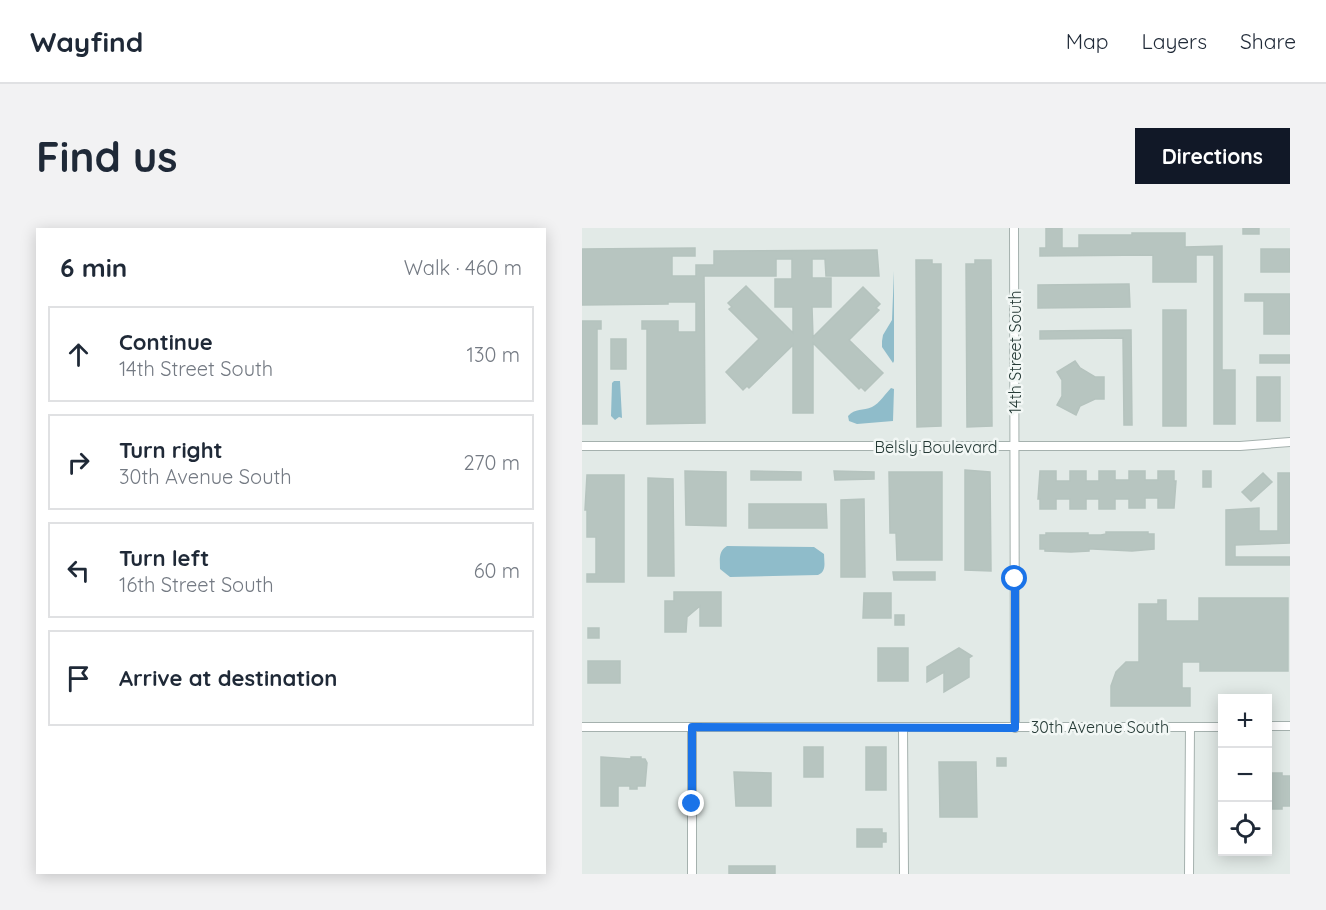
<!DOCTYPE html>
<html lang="en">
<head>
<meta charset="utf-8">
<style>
	:root { --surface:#fff; --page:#f2f2f3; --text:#1f2937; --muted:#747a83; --line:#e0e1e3; --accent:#111827 }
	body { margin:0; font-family:Quicksand,sans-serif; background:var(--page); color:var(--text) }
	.controls { position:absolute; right:18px; bottom:18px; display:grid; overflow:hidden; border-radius:0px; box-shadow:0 3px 15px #0003 }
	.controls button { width:54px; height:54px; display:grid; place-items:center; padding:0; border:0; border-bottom:2px solid var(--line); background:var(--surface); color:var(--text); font:30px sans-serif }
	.stop { position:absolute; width:18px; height:18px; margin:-14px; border:4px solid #1a73e8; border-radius:50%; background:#fff }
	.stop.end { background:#1a73e8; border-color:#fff; box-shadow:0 2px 6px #0008 }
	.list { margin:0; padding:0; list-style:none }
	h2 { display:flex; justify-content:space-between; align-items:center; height:78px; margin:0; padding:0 24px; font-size:26px }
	h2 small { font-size:20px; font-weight:400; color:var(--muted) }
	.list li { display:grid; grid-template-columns:39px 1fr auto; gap:18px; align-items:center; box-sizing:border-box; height:96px; margin:0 12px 12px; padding:0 12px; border:2px solid var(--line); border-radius:0px }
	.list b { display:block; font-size:22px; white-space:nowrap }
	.list p { margin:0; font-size:20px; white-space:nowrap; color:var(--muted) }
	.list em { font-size:20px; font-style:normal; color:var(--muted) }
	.icon { flex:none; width:33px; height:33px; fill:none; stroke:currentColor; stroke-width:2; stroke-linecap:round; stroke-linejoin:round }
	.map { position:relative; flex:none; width:708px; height:646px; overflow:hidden; border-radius:0px }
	header { display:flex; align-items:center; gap:36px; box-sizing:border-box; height:84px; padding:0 30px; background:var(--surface); border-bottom:2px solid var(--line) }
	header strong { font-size:28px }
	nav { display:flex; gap:33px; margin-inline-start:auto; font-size:21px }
	.intro { display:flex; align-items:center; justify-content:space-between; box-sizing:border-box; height:144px; padding:0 36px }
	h1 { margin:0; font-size:42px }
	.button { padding:15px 27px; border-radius:0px; background:var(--accent); color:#fff; font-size:21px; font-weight:700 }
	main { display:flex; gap:36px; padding:0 36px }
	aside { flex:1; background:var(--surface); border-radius:0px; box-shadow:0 3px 15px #0003 }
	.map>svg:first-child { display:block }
	.water { fill:#8fbcca }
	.building { fill:#b7c5c0; stroke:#b5c3be; stroke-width:1.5 }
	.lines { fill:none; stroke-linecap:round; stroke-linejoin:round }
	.minor-casing { stroke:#a5b1ae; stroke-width:10 }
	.minor { stroke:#fff; stroke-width:8 }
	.route { stroke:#1a73e8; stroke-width:8 }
	.labels { text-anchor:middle; stroke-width:5; stroke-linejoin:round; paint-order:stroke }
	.street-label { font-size:16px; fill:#243935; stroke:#f2f7f5 }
</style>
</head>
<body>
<header>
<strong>Wayfind</strong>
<nav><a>Map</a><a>Layers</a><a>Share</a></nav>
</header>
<div class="intro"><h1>Find us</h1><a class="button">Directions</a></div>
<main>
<aside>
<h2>6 min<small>Walk · 460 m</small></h2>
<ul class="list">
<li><svg class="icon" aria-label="ahead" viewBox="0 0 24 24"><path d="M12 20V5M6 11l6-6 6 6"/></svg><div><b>Continue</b><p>14th Street South</p></div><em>130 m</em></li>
<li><svg class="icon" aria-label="right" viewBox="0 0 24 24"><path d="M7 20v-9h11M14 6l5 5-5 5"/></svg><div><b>Turn right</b><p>30th Avenue South</p></div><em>270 m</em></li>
<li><svg class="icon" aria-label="left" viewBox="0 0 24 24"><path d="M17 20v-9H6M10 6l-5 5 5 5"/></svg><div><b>Turn left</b><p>16th Street South</p></div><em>60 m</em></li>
<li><svg class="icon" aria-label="arrive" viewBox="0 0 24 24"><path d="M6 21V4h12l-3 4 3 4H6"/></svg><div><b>Arrive at destination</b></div></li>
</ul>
</aside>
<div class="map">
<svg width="708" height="646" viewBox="0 0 708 646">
	<rect width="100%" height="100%" fill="#e2eae7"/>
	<!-- water -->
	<g class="water">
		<path d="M 312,43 L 312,133 L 311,135 L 300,119 L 300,113 L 301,107 L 310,92 Z"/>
		<path d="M 32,153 L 38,153 L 40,190 L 37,189 L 33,192 L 29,188 L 30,155 Z"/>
		<path d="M 309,160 L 312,161 L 311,193 L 275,196 L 267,193 L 266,188 C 273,180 281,183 290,179 C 298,175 303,166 309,160 Z"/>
		<path d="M 145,318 L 232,319 L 242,326 C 242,334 245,343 236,347 L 148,349 L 138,341 C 138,332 136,323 145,318 Z"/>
	</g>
	<!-- building -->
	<g class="building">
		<path d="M 464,0 L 480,0 L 480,20 L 497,20 L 497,7 L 550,7 L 550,5 L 603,5 L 603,19 L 640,18 L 640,142 L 653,142 L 653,196 L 632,196 L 632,27 L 614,27 L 614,54 L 571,54 L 571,27 L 458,28 L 458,20 L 464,20 Z"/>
		<rect x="661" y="0" width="16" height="6"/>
		<path d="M 113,20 L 113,28 L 90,28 L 90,48 L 114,48 L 114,37 L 132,37 L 132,23 L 295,22 L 297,48 L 244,48 L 243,31 L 230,31 L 230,50 L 249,50 L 249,79 L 230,79 L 231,109 L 281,59 L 298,76 L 294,80 L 297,82 L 267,112 L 301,145 L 283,163 L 279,159 L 277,161 L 231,115 L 231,185 L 211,185 L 211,117 L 167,160 L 165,158 L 161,162 L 144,144 L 177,111 L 147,81 L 150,79 L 146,75 L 164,58 L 211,105 L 211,79 L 193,79 L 193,51 L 210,51 L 210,31 L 194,31 L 194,48 L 122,48 L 123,195 L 65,196 L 65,101 L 60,101 L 60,93 L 96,93 L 96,104 L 114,104 L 114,74 L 86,74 L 86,76 L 0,77 L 0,21 Z"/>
		<rect x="679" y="21" width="29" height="23"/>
		<path d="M 334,32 L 350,32 L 350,36 L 359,36 L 359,198 L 335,199 Z"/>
		<path d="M 393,32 L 409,32 L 410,198 L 385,199 L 384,36 L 393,36 Z"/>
		<path d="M 547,56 L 548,79 L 456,80 L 456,57 Z"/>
		<path d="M 663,66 L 708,66 L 708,106 L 682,106 L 682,73 L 663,73 Z"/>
		<rect x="581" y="82" width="23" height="116"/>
		<path d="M 0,93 L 19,93 L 19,101 L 15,101 L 15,196 L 0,196 Z"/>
		<path d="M 549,102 L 550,197 L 542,197 L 541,110 L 458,111 L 458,103 Z"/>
		<rect x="29" y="111" width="15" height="30"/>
		<rect x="678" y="127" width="30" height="8"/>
		<path d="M 493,133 L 498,140 L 513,149 L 522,149 L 522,171 L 513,171 L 498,178 L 494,187 L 475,177 L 480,168 L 480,152 L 475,144 Z"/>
		<rect x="675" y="149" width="23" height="44"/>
		<path d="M 383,242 L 408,244 L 409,343 L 383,342 Z"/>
		<path d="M 103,243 L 144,244 L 144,298 L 104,297 Z"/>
		<path d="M 169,243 L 219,244 L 219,252 L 169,252 Z"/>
		<path d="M 252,243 L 292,244 L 292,251 L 253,252 Z"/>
		<path d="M 458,243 L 474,243 L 474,253 L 488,253 L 488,243 L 504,243 L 504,253 L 517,253 L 517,243 L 533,243 L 533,252 L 547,252 L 547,243 L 563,243 L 563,252 L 576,252 L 576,243 L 592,243 L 592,253 L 594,253 L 592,280 L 576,280 L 576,270 L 563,270 L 563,280 L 547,280 L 547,271 L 533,271 L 533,281 L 517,281 L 517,271 L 504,271 L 504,281 L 488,281 L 488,271 L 474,271 L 474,281 L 458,281 L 458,271 L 456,271 Z"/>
		<rect x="621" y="243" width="8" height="16"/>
		<path d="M 307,244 L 360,244 L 360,332 L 315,332 L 314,305 L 308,305 Z"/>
		<path d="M 681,245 L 690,254 L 669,273 L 660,264 Z"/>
		<path d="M 696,245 L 708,245 L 708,315 L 653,317 L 653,329 L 708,329 L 708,337 L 644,337 L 644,282 L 677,280 L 677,303 L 696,303 Z"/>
		<path d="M 5,247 L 42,247 L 42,354 L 5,354 L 5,346 L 14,346 L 14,309 L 5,309 L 5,282 L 3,282 Z"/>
		<path d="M 66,250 L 91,251 L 92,348 L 66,348 Z"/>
		<path d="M 282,271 L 283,349 L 259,349 L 259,272 Z"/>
		<path d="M 167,276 L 244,276 L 245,300 L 167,300 Z"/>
		<path d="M 524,304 L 566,304 L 566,306 L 572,306 L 572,321 L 550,323 L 511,321 L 507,321 L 507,323 L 489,324 L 463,323 L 463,321 L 458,321 L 458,307 L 464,307 L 464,305 L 506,305 L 506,307 L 519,307 L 524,306 Z"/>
		<path d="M 311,344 L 353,344 L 353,352 L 312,352 Z"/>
		<path d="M 92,364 L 139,364 L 139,398 L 118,398 L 118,378 L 105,389 L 104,404 L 83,404 L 83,373 L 92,373 Z"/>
		<path d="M 282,365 L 309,365 L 309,390 L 281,390 Z"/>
		<path d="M 617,370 L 706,370 L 706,443 L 618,443 L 618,434 L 600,434 L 600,460 L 608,460 L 608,478 L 529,478 L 529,458 L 534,444 L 544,434 L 557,434 L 557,376 L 576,376 L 576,372 L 584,372 L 584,393 L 617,393 Z"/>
		<rect x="313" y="387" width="9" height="10"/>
		<rect x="6" y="400" width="11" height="10"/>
		<rect x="296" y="420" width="30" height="33"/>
		<path d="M 377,420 L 390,428 L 387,430 L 387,449 L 362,464 L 362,444 L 345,454 L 345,439 Z"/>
		<rect x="6" y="433" width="32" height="22"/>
		<rect x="222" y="519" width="19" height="30"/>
		<rect x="284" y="519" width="20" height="43"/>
		<path d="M 19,529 L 49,531 L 49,529 L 59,529 L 59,531 L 63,531 L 65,535 L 63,558 L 55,558 L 55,561 L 48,561 L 48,558 L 36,558 L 36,578 L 19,578 Z"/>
		<rect x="415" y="530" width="9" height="8"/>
		<path d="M 357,534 L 394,534 L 395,589 L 358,589 Z"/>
		<path d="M 152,544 L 189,545 L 189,578 L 154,578 Z"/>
		<path d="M 686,545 L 700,545 L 700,548 L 708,548 L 708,578 L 700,578 L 700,581 L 686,581 Z"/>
		<path d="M 275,601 L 300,601 L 300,605 L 304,605 L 304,614 L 300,614 L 300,619 L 275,619 Z"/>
		<rect x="147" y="638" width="46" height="8"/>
	</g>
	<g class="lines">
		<!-- minor casing -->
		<g class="minor-casing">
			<g id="minor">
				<path d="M 432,0 L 433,500"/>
				<path d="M 0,218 L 658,218 L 708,214"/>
				<path d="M 686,498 L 708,498"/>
				<path d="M 0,499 L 640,499"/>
				<path d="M 110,499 L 110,646"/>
				<path d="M 321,500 L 322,646"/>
				<path d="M 607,646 L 608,499"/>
			</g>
		</g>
		<!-- minor -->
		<use href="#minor" class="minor"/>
	</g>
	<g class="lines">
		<!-- route -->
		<path class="route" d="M 110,576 L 110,499 L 433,500 L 433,351"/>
	</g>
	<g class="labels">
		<!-- street labels -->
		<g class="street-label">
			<text transform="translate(433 124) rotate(-90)" y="6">14th Street South</text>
			<text x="354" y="225">Belsly Boulevard</text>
			<text x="518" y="505">30th Avenue South</text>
		</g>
	</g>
</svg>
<div class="controls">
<button>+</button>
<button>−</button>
<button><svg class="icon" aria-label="locate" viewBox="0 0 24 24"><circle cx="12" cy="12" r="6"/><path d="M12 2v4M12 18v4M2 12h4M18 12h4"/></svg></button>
</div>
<div class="stop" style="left:433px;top:351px"></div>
<div class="stop end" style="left:110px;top:576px"></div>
</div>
</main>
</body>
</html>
